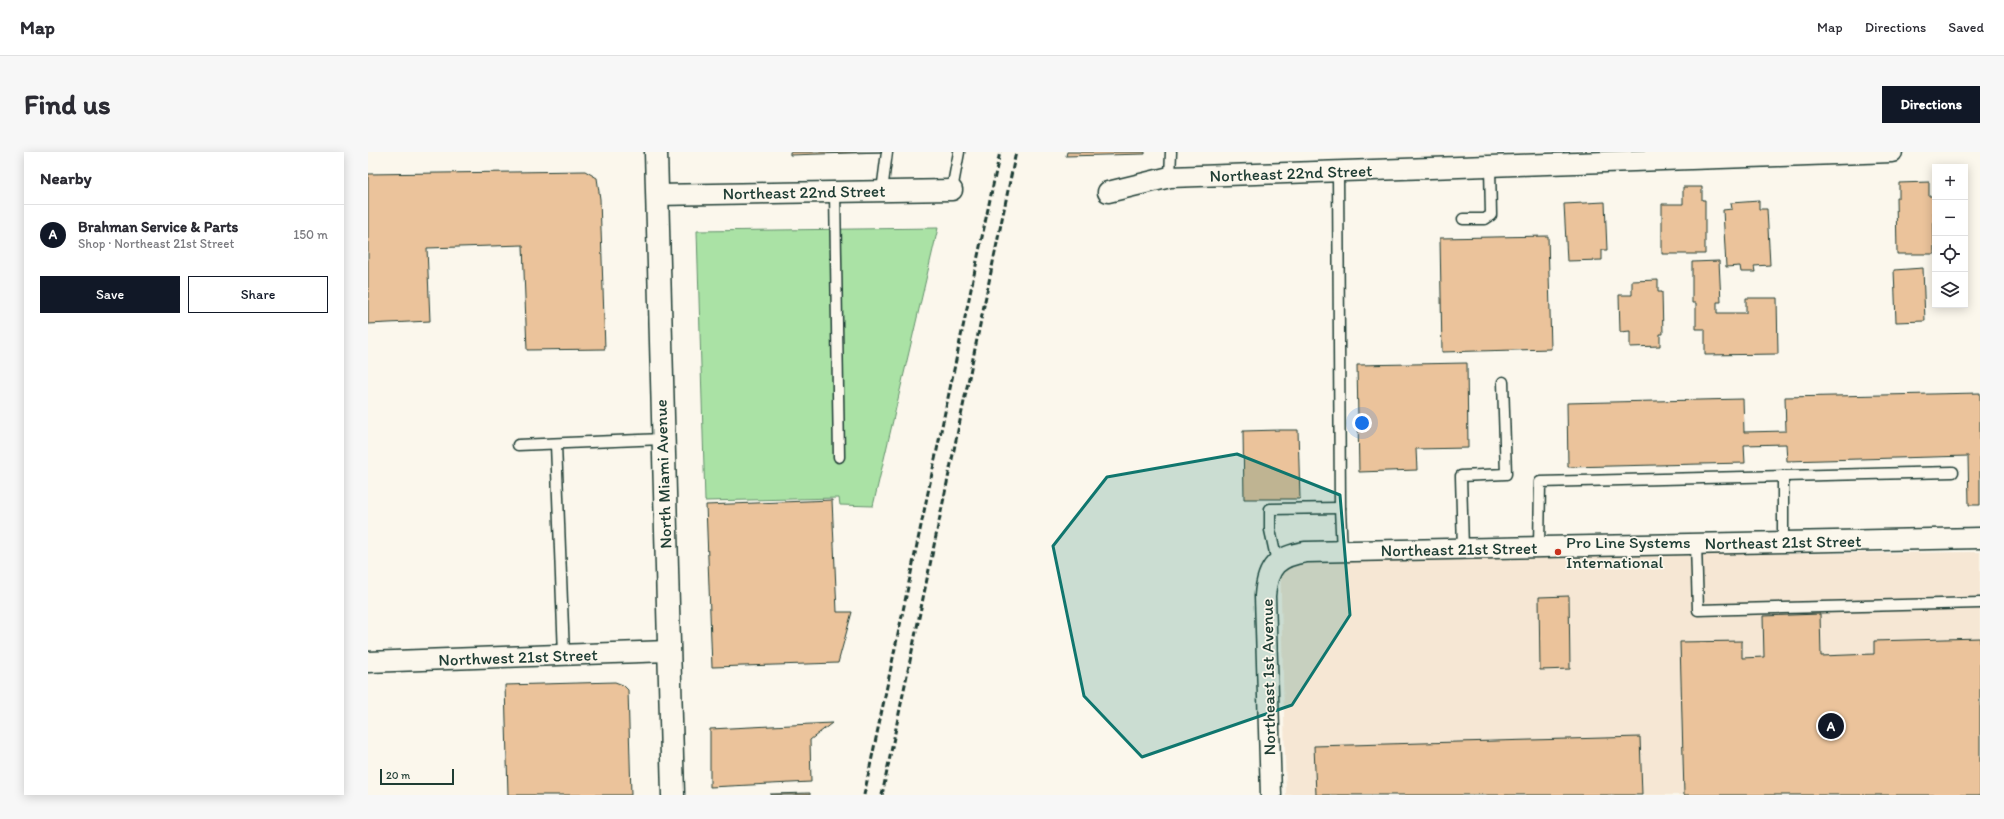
<!DOCTYPE html>
<html lang="en">
<head>
<meta charset="utf-8">
<style>
	:root { --surface:#fff; --page:#f7f7f7; --text:#2b2b33; --muted:#7c7c81; --line:#e1e1e2; --accent:#111827 }
	body { margin:0; font-family:Itim,sans-serif; background:var(--page); color:var(--text) }
	.controls { position:absolute; right:12px; top:12px; display:grid; overflow:hidden; border-radius:0px; box-shadow:0 2px 10px #0003 }
	.controls button { width:36px; height:36px; display:grid; place-items:center; padding:0; border:0; border-bottom:1px solid var(--line); background:var(--surface); color:var(--text); font:20px sans-serif }
	.scale { position:absolute; left:12px; bottom:10px; width:74px; box-sizing:border-box; padding-left:4px; border:2px solid #1f3d34; border-top:0; font-size:11px; line-height:14px; white-space:nowrap; color:#1f3d34; -webkit-text-stroke:3px #fbf7ec; paint-order:stroke }
	.you { position:absolute; left:994px; top:271px; width:14px; height:14px; margin:-10px; border:3px solid #fff; border-radius:50%; background:#1a73e8; box-shadow:0 0 0 6px #1a73e833 }
	.badge { display:grid; place-items:center; width:26px; height:26px; border-radius:50%; background:var(--accent); color:#fff; font-size:13px; font-weight:700 }
	.pin { position:absolute; translate:-50% -50%; border:2px solid #fff; box-shadow:0 1px 4px #0006 }
	.list { margin:0; padding:0; list-style:none }
	h2 { display:flex; justify-content:space-between; align-items:center; height:52px; margin:0; padding:0 16px; font-size:17px }
	h2 small { font-size:13px; font-weight:400; color:var(--muted) }
	.list li { display:grid; grid-template-columns:26px 1fr auto; gap:12px; align-items:center; box-sizing:border-box; height:60px; padding:0 16px; border-top:1px solid var(--line) }
	.list b { display:block; font-size:15px; white-space:nowrap }
	.list p { margin:0; font-size:13px; white-space:nowrap; color:var(--muted) }
	.list em { font-size:13px; font-style:normal; color:var(--muted) }
	.actions { display:flex; gap:8px; padding:12px 16px }
	.actions a { flex:1; padding:9px 0; border:1px solid var(--accent); border-radius:0px; text-align:center; font-size:14px; color:var(--accent) }
	.actions .main { background:var(--accent); color:#fff }
	.icon { flex:none; width:22px; height:22px; fill:none; stroke:currentColor; stroke-width:2; stroke-linecap:round; stroke-linejoin:round }
	.map { position:relative; flex:none; width:1612px; height:643px; overflow:hidden; border-radius:0px }
	header { display:flex; align-items:center; gap:24px; box-sizing:border-box; height:56px; padding:0 20px; background:var(--surface); border-bottom:1px solid var(--line) }
	header strong { font-size:19px }
	nav { display:flex; gap:22px; margin-inline-start:auto; font-size:14px }
	.intro { display:flex; align-items:center; justify-content:space-between; box-sizing:border-box; height:96px; padding:0 24px }
	h1 { margin:0; font-size:28px }
	.button { padding:10px 18px; border-radius:0px; background:var(--accent); color:#fff; font-size:14px; font-weight:700 }
	main { display:flex; gap:24px; padding:0 24px }
	aside { flex:1; background:var(--surface); border-radius:0px; box-shadow:0 2px 10px #0003 }
	.map>svg:first-child { display:block }
	.built { fill:#f6e7d4 }
	.green { fill:#aae2a5; stroke:#64906c }
	.building { fill:#ebc39b; stroke:#1f3d34 }
	.lines { fill:none; stroke-linecap:round; stroke-linejoin:round }
	.service-casing { stroke:#1f3d34; stroke-width:13 }
	.minor-casing { stroke:#1f3d34; stroke-width:23 }
	.secondary-casing { stroke:#1f3d34; stroke-width:25 }
	.service { stroke:#fbf7ec; stroke-width:10 }
	.minor { stroke:#fbf7ec; stroke-width:20 }
	.secondary { stroke:#fbf7ec; stroke-width:22 }
	.rail { stroke:#1f3d34; stroke-width:3; stroke-dasharray:6 3; stroke-linecap:butt }
	.marked { fill:#0f766e; fill-opacity:0.2; stroke:#0f766e; stroke-width:3; stroke-linejoin:round }
	.poi-dot { fill:#c8321e; stroke:#fbf7ec; stroke-width:1.5 }
	.labels { text-anchor:middle; stroke-width:3.5; stroke-linejoin:round; paint-order:stroke }
	.street-label { font-size:17px; fill:#1f3d34; stroke:#fbf7ec }
	.poi-label { font-size:17px; fill:#1f3d34; stroke:#fbf7ec; text-anchor:start }
</style>
</head>
<body>
<header>
<strong>Map</strong>
<nav><a>Map</a><a>Directions</a><a>Saved</a></nav>
</header>
<div class="intro"><h1>Find us</h1><a class="button">Directions</a></div>
<main>
<aside>
<h2>Nearby<small></small></h2>
<ul class="list">
<li><span class="badge">A</span><div><b>Brahman Service &amp; Parts</b><p>Shop · Northeast 21st Street</p></div><em>150 m</em></li>
</ul>
<div class="actions"><a class="main">Save</a><a>Share</a></div>
</aside>
<div class="map">
<svg width="1612" height="643" viewBox="0 0 1612 643">
	<rect width="100%" height="100%" fill="#fbf7ec"/>
	<filter id="ink" filterUnits="userSpaceOnUse"><feTurbulence type="fractalNoise" baseFrequency=".025" numOctaves="2"/><feDisplacementMap in="SourceGraphic" scale="8" xChannelSelector="R" yChannelSelector="G"/><feConvolveMatrix kernelMatrix="1 2 1 2 8 2 1 2 1" color-interpolation-filters="sRGB"/></filter>
	<g filter="url(#ink)">
		<!-- built -->
		<path class="built" d="M 1612,400 L 1612,643 L 918,643 L 912,406 Z"/>
		<!-- green -->
		<path class="green" d="M 570,76 L 505,354 L 472,353 L 471,346 L 337,349 L 329,79 Z"/>
		<!-- building -->
		<g class="building">
			<path d="M 422,0 L 514,0 L 422,3 Z"/>
			<path d="M 699,0 L 777,0 L 777,2 L 698,4 Z"/>
			<path d="M 217,19 L 229,26 L 232,47 L 237,197 L 159,198 L 155,93 L 59,96 L 62,169 L 0,172 L 0,22 Z"/>
			<path d="M 1561,30 L 1561,44 L 1565,44 L 1566,102 L 1529,102 L 1528,45 L 1531,45 L 1531,31 Z"/>
			<path d="M 1315,35 L 1334,35 L 1334,48 L 1337,48 L 1337,102 L 1294,102 L 1294,52 L 1315,52 Z"/>
			<path d="M 1391,49 L 1391,57 L 1399,57 L 1402,113 L 1386,114 L 1387,120 L 1373,120 L 1372,114 L 1358,115 L 1355,58 L 1364,57 L 1363,51 Z"/>
			<path d="M 1237,50 L 1239,98 L 1234,98 L 1234,108 L 1199,109 L 1196,52 Z"/>
			<path d="M 1180,84 L 1183,197 L 1074,200 L 1072,86 Z"/>
			<path d="M 1351,109 L 1353,150 L 1349,150 L 1349,161 L 1378,161 L 1378,146 L 1409,146 L 1410,202 L 1337,203 L 1337,177 L 1328,177 L 1328,151 L 1324,151 L 1324,110 Z"/>
			<path d="M 1555,116 L 1557,169 L 1528,170 L 1526,118 Z"/>
			<path d="M 1290,128 L 1290,140 L 1294,140 L 1295,182 L 1292,182 L 1292,194 L 1262,195 L 1262,179 L 1252,180 L 1251,143 L 1264,143 L 1264,129 Z"/>
			<path d="M 1099,211 L 1100,296 L 1048,297 L 1049,318 L 991,320 L 989,213 Z"/>
			<path d="M 1612,241 L 1612,353 L 1601,353 L 1600,304 L 1419,309 L 1418,292 L 1376,293 L 1377,311 L 1200,315 L 1199,251 L 1375,247 L 1376,280 L 1418,279 L 1417,245 Z"/>
			<path d="M 912,278 L 930,278 L 932,347 L 876,347 L 875,279 Z"/>
			<path d="M 464,348 L 469,460 L 484,460 L 470,511 L 344,515 L 338,353 Z"/>
			<path d="M 1201,444 L 1202,517 L 1172,518 L 1171,445 Z"/>
			<path d="M 1452,462 L 1453,504 L 1506,502 L 1506,489 L 1612,486 L 1612,643 L 1316,643 L 1312,490 L 1374,489 L 1374,506 L 1396,505 L 1395,464 Z"/>
			<path d="M 247,530 L 255,533 L 260,538 L 263,643 L 140,643 L 137,533 Z"/>
			<path d="M 464,571 L 442,588 L 443,630 L 342,635 L 342,577 Z"/>
			<path d="M 1272,585 L 1274,643 L 948,643 L 946,594 Z"/>
			<path d="M 442,641 L 442,643 L 402,643 L 402,642 Z"/>
		</g>
		<g class="lines">
			<!-- service casing -->
			<g class="service-casing">
				<g id="service">
					<path d="M 970,20 L 972,356 L 974,400"/>
					<path d="M 802,25 L 803,0"/>
					<path d="M 584,38 L 591,0"/>
					<path d="M 514,39 L 519,0"/>
					<path d="M 467,40 L 471,305"/>
					<path d="M 1095,67 L 1117,67 L 1123,63 L 1122,15"/>
					<path d="M 188,292 L 196,503"/>
					<path d="M 150,293 L 295,287"/>
					<path d="M 1415,324 L 1415,390"/>
					<path d="M 1328,392 L 1330,458 L 1612,451"/>
					<path d="M 1171,396 L 1172,330 L 1585,320"/>
					<path d="M 1095,397 L 1093,324 L 1138,322 L 1135,230"/>
					<path d="M 909,410 L 902,378 L 902,357 L 972,356"/>
				</g>
			</g>
			<!-- minor casing -->
			<g class="minor-casing">
				<g id="minor">
					<path d="M 740,40 L 802,25 L 1524,0"/>
					<path d="M 289,43 L 584,38"/>
					<path d="M 0,510 L 300,499"/>
					<path d="M 903,643 L 897,444 C 899,414 910,404 938,400 L 1612,386"/>
				</g>
			</g>
			<!-- secondary casing -->
			<g class="secondary-casing">
				<path id="secondary" d="M 288,0 L 305,643"/>
			</g>
			<!-- service -->
			<use href="#service" class="service"/>
			<!-- minor -->
			<use href="#minor" class="minor"/>
			<!-- secondary -->
			<use href="#secondary" class="secondary"/>
			<!-- rail -->
			<g class="rail">
				<path d="M 496,643 L 632,0"/>
				<path d="M 514,643 L 648,0"/>
			</g>
		</g>
	</g>
	<!-- marked area -->
	<path class="marked" d="M 869,302 L 972,343 L 982,463 L 924,553 L 774,605 L 716,544 L 685,394 L 739,325 Z"/>
	<!-- markers -->
	<circle class="poi-dot" cx="1190" cy="400" r="4"/>
	<g class="labels">
		<!-- street labels -->
		<g class="street-label">
			<text transform="translate(923 21) rotate(-2)" y="6">Northeast 22nd Street</text>
			<text transform="translate(436 40) rotate(-1)" y="6">Northeast 22nd Street</text>
			<text transform="translate(295 322) rotate(-92)" y="6">North Miami Avenue</text>
			<text transform="translate(1415 390) rotate(-1)" y="6">Northeast 21st Street</text>
			<text transform="translate(1091 397) rotate(-1)" y="6">Northeast 21st Street</text>
			<text transform="translate(150 505) rotate(-2)" y="6">Northwest 21st Street</text>
			<text transform="translate(900 525) rotate(-91)" y="6">Northeast 1st Avenue</text>
		</g>
		<!-- poi labels -->
		<g class="poi-label">
			<text x="1198" y="396">Pro Line Systems<tspan x="1198" dy="20">International</tspan></text>
		</g>
	</g>
</svg>
<div class="controls">
<button>+</button>
<button>−</button>
<button><svg class="icon" aria-label="locate" viewBox="0 0 24 24"><circle cx="12" cy="12" r="6"/><path d="M12 2v4M12 18v4M2 12h4M18 12h4"/></svg></button>
<button><svg class="icon" aria-label="layers" viewBox="0 0 24 24"><path d="M12 4l9 5-9 5-9-5zM3 14l9 5 9-5"/></svg></button>
</div>
<div class="scale">20 m</div>
<div class="you"></div>
<div class="pin badge" style="left:1463px;top:574px">A</div>
</div>
</main>
</body>
</html>
